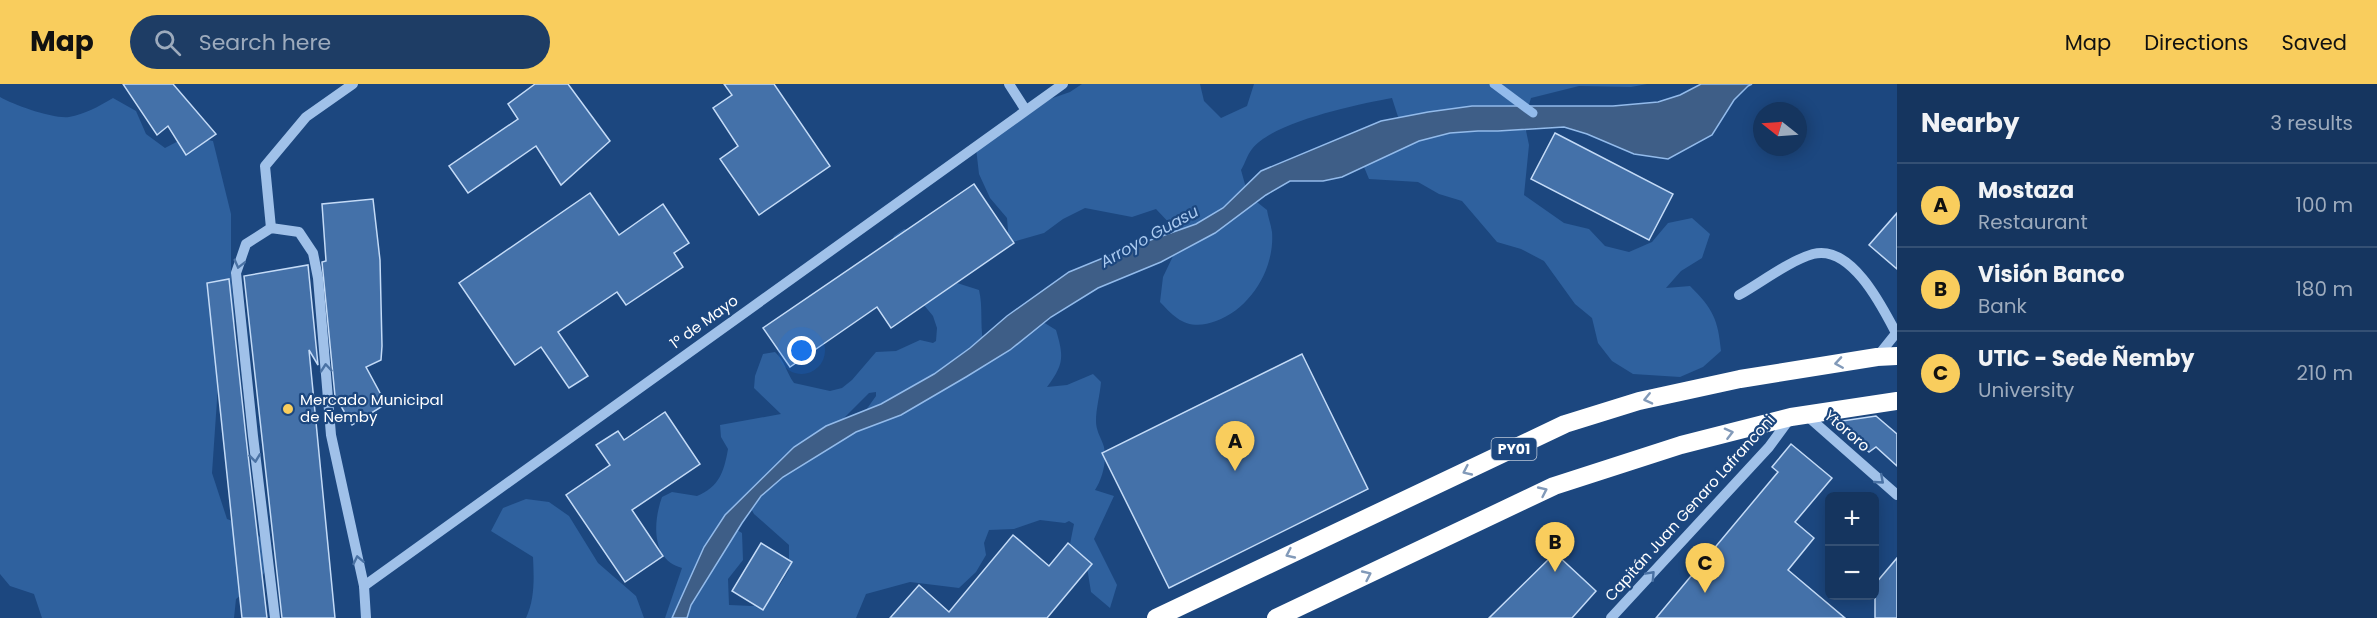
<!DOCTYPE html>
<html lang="en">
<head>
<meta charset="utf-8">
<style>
	:root { --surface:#15355f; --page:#1e3d65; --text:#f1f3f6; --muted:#9dabbd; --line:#345074; --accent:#f9cd5d }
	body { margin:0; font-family:Poppins,sans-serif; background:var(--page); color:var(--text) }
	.controls { position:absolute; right:18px; bottom:18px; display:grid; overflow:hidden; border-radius:9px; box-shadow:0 3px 15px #0003 }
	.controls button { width:54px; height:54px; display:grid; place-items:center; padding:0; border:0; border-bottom:2px solid var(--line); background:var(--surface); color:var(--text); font:30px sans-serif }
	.compass { position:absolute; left:1753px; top:18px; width:54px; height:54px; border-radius:50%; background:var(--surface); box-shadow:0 3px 15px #0003; rotate:287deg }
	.you { position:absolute; left:802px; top:267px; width:21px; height:21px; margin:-15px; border:4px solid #fff; border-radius:50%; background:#1a73e8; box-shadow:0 0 0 9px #1a73e833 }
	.badge { display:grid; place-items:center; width:39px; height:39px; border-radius:50%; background:var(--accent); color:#111; font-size:20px; font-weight:700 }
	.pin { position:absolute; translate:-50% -50px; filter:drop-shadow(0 2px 3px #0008) }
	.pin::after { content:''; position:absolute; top:32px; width:21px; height:18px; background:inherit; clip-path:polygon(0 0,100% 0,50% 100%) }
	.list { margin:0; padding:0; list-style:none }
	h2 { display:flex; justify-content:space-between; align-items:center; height:78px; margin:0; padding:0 24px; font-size:26px }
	h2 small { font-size:20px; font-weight:400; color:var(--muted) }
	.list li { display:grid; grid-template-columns:39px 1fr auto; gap:18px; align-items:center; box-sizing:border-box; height:84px; padding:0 24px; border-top:2px solid var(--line) }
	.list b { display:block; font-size:22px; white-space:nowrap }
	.list p { margin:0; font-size:20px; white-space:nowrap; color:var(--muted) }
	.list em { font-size:20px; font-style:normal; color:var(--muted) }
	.icon { flex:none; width:33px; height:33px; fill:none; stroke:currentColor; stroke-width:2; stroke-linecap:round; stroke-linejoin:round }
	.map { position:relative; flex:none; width:1897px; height:534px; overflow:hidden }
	header { display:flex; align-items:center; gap:36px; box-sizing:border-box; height:84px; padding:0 30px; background:var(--accent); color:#111 }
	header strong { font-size:28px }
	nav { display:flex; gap:33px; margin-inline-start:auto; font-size:21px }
	.search { width:420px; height:54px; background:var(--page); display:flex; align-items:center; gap:15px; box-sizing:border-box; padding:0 21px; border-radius:33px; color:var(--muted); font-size:22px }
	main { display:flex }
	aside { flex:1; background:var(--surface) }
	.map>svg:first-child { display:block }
	.green { fill:#2f619e; fill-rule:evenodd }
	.water { fill:#3e5e87; stroke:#93bbeb; stroke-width:1.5 }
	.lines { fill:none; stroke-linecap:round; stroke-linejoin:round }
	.stream { stroke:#93bbeb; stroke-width:9 }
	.building { fill:#4471a9; stroke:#c4dbf7; stroke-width:1.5 }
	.minor { stroke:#a0c1e9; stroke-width:10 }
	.highway { stroke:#fff; stroke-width:18 }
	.oneway { stroke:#4a72a4 }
	.oneway2 { stroke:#829ab9 }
	.poi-dot { fill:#f9cd5d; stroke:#1c477f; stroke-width:2 }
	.labels { text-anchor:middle; stroke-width:4.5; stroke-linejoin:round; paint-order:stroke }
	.shield { fill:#1c477f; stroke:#bbc8d9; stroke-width:1.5 }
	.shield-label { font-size:14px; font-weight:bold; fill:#fff }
	.street-label { font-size:15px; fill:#fff; stroke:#1c477f }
	.poi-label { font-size:15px; fill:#fff; stroke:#1c477f; text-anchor:start }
	.water-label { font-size:16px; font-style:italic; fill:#abcbf1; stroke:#1c477f }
</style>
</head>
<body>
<header>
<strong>Map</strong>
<div class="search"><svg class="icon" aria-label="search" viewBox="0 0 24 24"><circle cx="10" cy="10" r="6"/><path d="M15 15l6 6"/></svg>Search here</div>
<nav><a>Map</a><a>Directions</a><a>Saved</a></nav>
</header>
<main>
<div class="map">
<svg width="1897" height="534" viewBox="0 0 1897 534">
	<rect width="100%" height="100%" fill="#1c477f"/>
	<!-- green -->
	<g class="green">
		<path d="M 1082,0 L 1200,0 L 1204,17 L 1221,34 L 1247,22 L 1254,0 L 1647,0 L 1631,3 L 1579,2 L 1531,14 L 1524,37 L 1529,61 L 1524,111 L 1564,139 L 1589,145 L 1605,162 L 1629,168 L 1652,158 L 1668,139 L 1692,134 L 1710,150 L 1702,174 L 1681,187 L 1666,204 L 1690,202 C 1713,225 1718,235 1721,267 L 1703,283 L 1680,293 L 1633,290 L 1612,277 L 1598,259 L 1592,234 L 1575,220 L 1544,177 L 1521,165 L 1497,158 L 1462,117 L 1439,110 L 1418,98 L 1369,95 L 1359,71 L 1400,39 L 1392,14 C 1359,20 1272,38 1252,65 C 1247,71 1245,80 1241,86 L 1248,111 L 1267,126 C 1268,133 1271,141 1272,148 C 1275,185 1250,225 1216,237 C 1203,242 1189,243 1177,234 C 1171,230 1165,223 1160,218 L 1163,193 L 1174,170 L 1173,143 L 1156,125 L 1132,133 L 1085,124 L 1063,135 L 1044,149 L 1009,159 L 1007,134 L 990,114 L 979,90 L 976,64 L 1047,16 L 1070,8 Z"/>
		<path d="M 0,13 C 14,21 53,35 69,33 C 85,30 98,23 113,14 L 136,27 L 146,50 L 165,64 L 188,52 L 213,57 L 231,130 L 231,191 L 235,238 L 215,249 L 220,272 L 212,389 L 227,435 C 258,446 265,450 268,484 L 256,500 L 236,515 L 234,534 L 42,534 L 34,510 L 10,502 L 0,490 Z"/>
		<path d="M 904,145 L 916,147 L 944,206 L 957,199 L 979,206 C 983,223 980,239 983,257 L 1035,233 L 1056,246 C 1064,273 1064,280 1047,303 L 1067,301 L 1093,290 L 1101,298 C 1100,311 1096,324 1096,337 C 1096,346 1100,352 1103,360 C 1108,373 1103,394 1095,406 L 1114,412 L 1094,455 L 1117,501 L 1110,524 L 1091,508 L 1087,483 L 1069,465 L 1074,440 L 1069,437 L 1065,439 L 1040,436 L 1014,445 L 989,446 L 984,459 L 986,471 L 976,488 L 959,504 L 910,498 L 866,510 L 856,534 L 665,534 L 682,484 C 651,476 653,438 662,413 L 672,408 L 697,412 C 719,403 724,388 728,365 L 721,353 L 720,341 L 781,330 L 754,304 L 755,292 L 763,270 L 775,268 C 785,277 786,288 794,299 L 830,307 L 842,304 L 852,296 L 876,268 L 896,267 L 920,256 L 933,259 L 936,257 L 937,244 L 933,232 L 885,174 L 894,152 ZM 876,308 L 876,312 L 861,333 L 842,336 L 869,309 ZM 745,414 L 754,430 L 789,461 L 789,486 L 776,507 L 753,522 L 729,521 L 728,495 L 743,476 L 742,449 L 727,440 Z"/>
		<path d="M 526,415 L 549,418 L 569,432 L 598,479 L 636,512 L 644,534 L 526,534 C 535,515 534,494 533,473 L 491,447 L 503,424 Z"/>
	</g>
	<!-- water -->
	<path class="water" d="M 1701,0 L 1752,0 L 1748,2 L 1734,16 L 1712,51 L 1668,75 L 1634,70 L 1587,50 L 1564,43 L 1498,47 L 1478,47 L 1450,49 L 1419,57 L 1342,93 L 1323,97 L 1290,97 L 1266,111 L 1215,149 L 1161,178 L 1098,204 L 1051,233 L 1010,266 L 966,293 L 901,331 L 856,348 L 783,393 L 761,412 L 742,439 L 691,521 L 687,534 L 672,534 L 704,463 L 725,431 L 794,363 L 826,342 L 881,320 L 934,290 L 970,264 L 1007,232 L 1069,188 L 1125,165 L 1196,140 L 1223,124 L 1261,87 L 1381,37 L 1428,28 L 1472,22 L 1613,22 L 1658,18 L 1680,11 Z"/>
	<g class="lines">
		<!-- stream -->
		<path class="stream" d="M 1494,0 L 1533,29"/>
	</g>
	<!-- building -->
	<g class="building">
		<path d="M 123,0 L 173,0 L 216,50 L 186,71 L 168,42 L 157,51 Z"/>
		<path d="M 535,0 L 568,0 L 610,57 L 561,101 L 536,62 L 468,109 L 449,82 L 518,35 L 508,20 Z"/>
		<path d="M 724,0 L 774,0 L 830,82 L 759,131 L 720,75 L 738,62 L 713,24 L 732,11 Z"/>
		<path d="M 1555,49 L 1673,110 L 1649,156 L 1531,95 Z"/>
		<path d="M 974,100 L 1014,159 L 891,244 L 877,223 L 790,283 L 763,244 Z"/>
		<path d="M 590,109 L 619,151 L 663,120 L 689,159 L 674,169 L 683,183 L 626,221 L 617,208 L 558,248 L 588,292 L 569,304 L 541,263 L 515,281 L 459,199 Z"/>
		<path d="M 373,115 L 380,176 L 382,262 L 381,276 L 366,283 L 386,320 L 352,341 L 335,312 L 322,178 L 326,177 L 322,120 Z"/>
		<path d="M 1897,129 L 1897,185 L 1869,161 Z"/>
		<path d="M 308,181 L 318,281 L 309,266 L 335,534 L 282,534 L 244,192 Z"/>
		<path d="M 229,195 L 246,353 L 267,534 L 242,534 L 207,199 Z"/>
		<path d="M 1302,270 L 1368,405 L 1169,504 L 1102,369 Z"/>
		<path d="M 665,328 L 700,380 L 632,426 L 663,472 L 625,498 L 566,411 L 610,381 L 596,361 L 618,347 L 624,356 Z"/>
		<path d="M 1876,332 L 1897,350 L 1897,382 L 1876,363 L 1869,368 L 1835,338 Z"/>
		<path d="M 1791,360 L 1832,394 L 1795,438 L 1814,454 L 1788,486 L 1845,534 L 1656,534 L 1778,388 L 1772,383 Z"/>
		<path d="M 1013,451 L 1049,482 L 1068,459 L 1092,480 L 1047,534 L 890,534 L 919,501 L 949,528 Z"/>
		<path d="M 761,459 L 792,478 L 763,526 L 732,507 Z"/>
		<path d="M 1555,469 L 1596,507 L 1572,534 L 1489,534 Z"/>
		<path d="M 1897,474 L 1897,534 L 1875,534 L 1875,500 Z"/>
	</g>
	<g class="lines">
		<!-- minor -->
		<g class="minor">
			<path d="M 1009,0 L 1025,25"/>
			<path d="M 271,144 L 265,82 L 306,33 L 353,0"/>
			<path d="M 1739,211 C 1762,198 1789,177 1813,170 C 1851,160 1882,222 1896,249"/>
			<path d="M 1877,273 L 1897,248"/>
			<path d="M 1805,330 L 1897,411"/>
			<path d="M 364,502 L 1063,0"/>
			<path d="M 275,534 L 253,352 L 236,189 L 246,160 L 271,144 L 299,148 L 313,169 L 318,194 L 331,351 L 364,502 L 366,534"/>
			<path d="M 1611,534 L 1769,363 L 1791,333"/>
		</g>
		<!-- highway -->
		<g class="highway">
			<path d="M 1156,534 L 1565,340 L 1639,317 L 1740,295 L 1877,273 L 1897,272"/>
			<path d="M 1276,534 L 1554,402 L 1681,361 L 1791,333 L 1897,317"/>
		</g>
	</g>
	<!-- one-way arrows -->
	<defs><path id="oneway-chevron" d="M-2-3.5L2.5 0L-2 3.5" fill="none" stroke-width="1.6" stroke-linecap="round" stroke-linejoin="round" transform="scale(1.5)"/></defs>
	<g class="oneway">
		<use href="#oneway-chevron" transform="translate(239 180) rotate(104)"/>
		<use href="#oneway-chevron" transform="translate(326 284) rotate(-95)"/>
		<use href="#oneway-chevron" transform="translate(255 374) rotate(83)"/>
		<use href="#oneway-chevron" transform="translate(1880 396) rotate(41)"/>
		<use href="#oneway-chevron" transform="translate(358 476) rotate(-102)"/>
		<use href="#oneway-chevron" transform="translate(1651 491) rotate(-47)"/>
	</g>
	<g class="oneway2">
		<use href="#oneway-chevron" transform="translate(1839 279) rotate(171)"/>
		<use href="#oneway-chevron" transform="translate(1648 315) rotate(167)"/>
		<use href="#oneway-chevron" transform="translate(1729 349) rotate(-14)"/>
		<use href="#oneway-chevron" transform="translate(1467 387) rotate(155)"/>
		<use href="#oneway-chevron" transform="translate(1543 407) rotate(-25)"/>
		<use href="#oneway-chevron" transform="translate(1290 470) rotate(155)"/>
		<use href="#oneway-chevron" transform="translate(1367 491) rotate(-25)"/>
	</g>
	<!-- markers -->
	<circle class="poi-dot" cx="288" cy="325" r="6"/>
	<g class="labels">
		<!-- shield labels -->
		<rect class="shield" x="1491.5" y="354" width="45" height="22" rx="4.5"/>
		<g class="shield-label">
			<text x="1514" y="370">PY01</text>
		</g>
		<!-- street labels -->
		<g class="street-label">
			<text transform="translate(704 238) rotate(-36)" y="5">1º de Mayo</text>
			<text transform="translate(1847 347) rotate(41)" y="5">Ytororo</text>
			<text transform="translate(1690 424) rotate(-48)" y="5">Capitán Juan Genaro Lafranconi</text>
		</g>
		<!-- poi labels -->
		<g class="poi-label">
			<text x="300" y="321">Mercado Municipal<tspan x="300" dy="17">de Ñemby</tspan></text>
		</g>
		<!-- water labels -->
		<g class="water-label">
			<text transform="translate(1149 152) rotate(-29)" y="6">Arroyo Guasu</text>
		</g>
	</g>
</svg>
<div class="controls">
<button>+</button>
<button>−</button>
</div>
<svg class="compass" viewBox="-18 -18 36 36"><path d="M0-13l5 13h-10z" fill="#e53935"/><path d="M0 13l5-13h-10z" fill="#9dabbd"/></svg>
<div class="you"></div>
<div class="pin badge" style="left:1235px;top:387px">A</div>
<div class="pin badge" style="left:1555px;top:488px">B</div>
<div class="pin badge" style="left:1705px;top:509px">C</div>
</div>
<aside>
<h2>Nearby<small>3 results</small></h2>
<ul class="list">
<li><span class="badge">A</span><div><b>Mostaza</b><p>Restaurant</p></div><em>100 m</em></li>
<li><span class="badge">B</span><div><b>Visión Banco</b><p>Bank</p></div><em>180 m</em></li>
<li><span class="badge">C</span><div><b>UTIC - Sede Ñemby</b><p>University</p></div><em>210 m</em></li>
</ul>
</aside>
</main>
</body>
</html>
